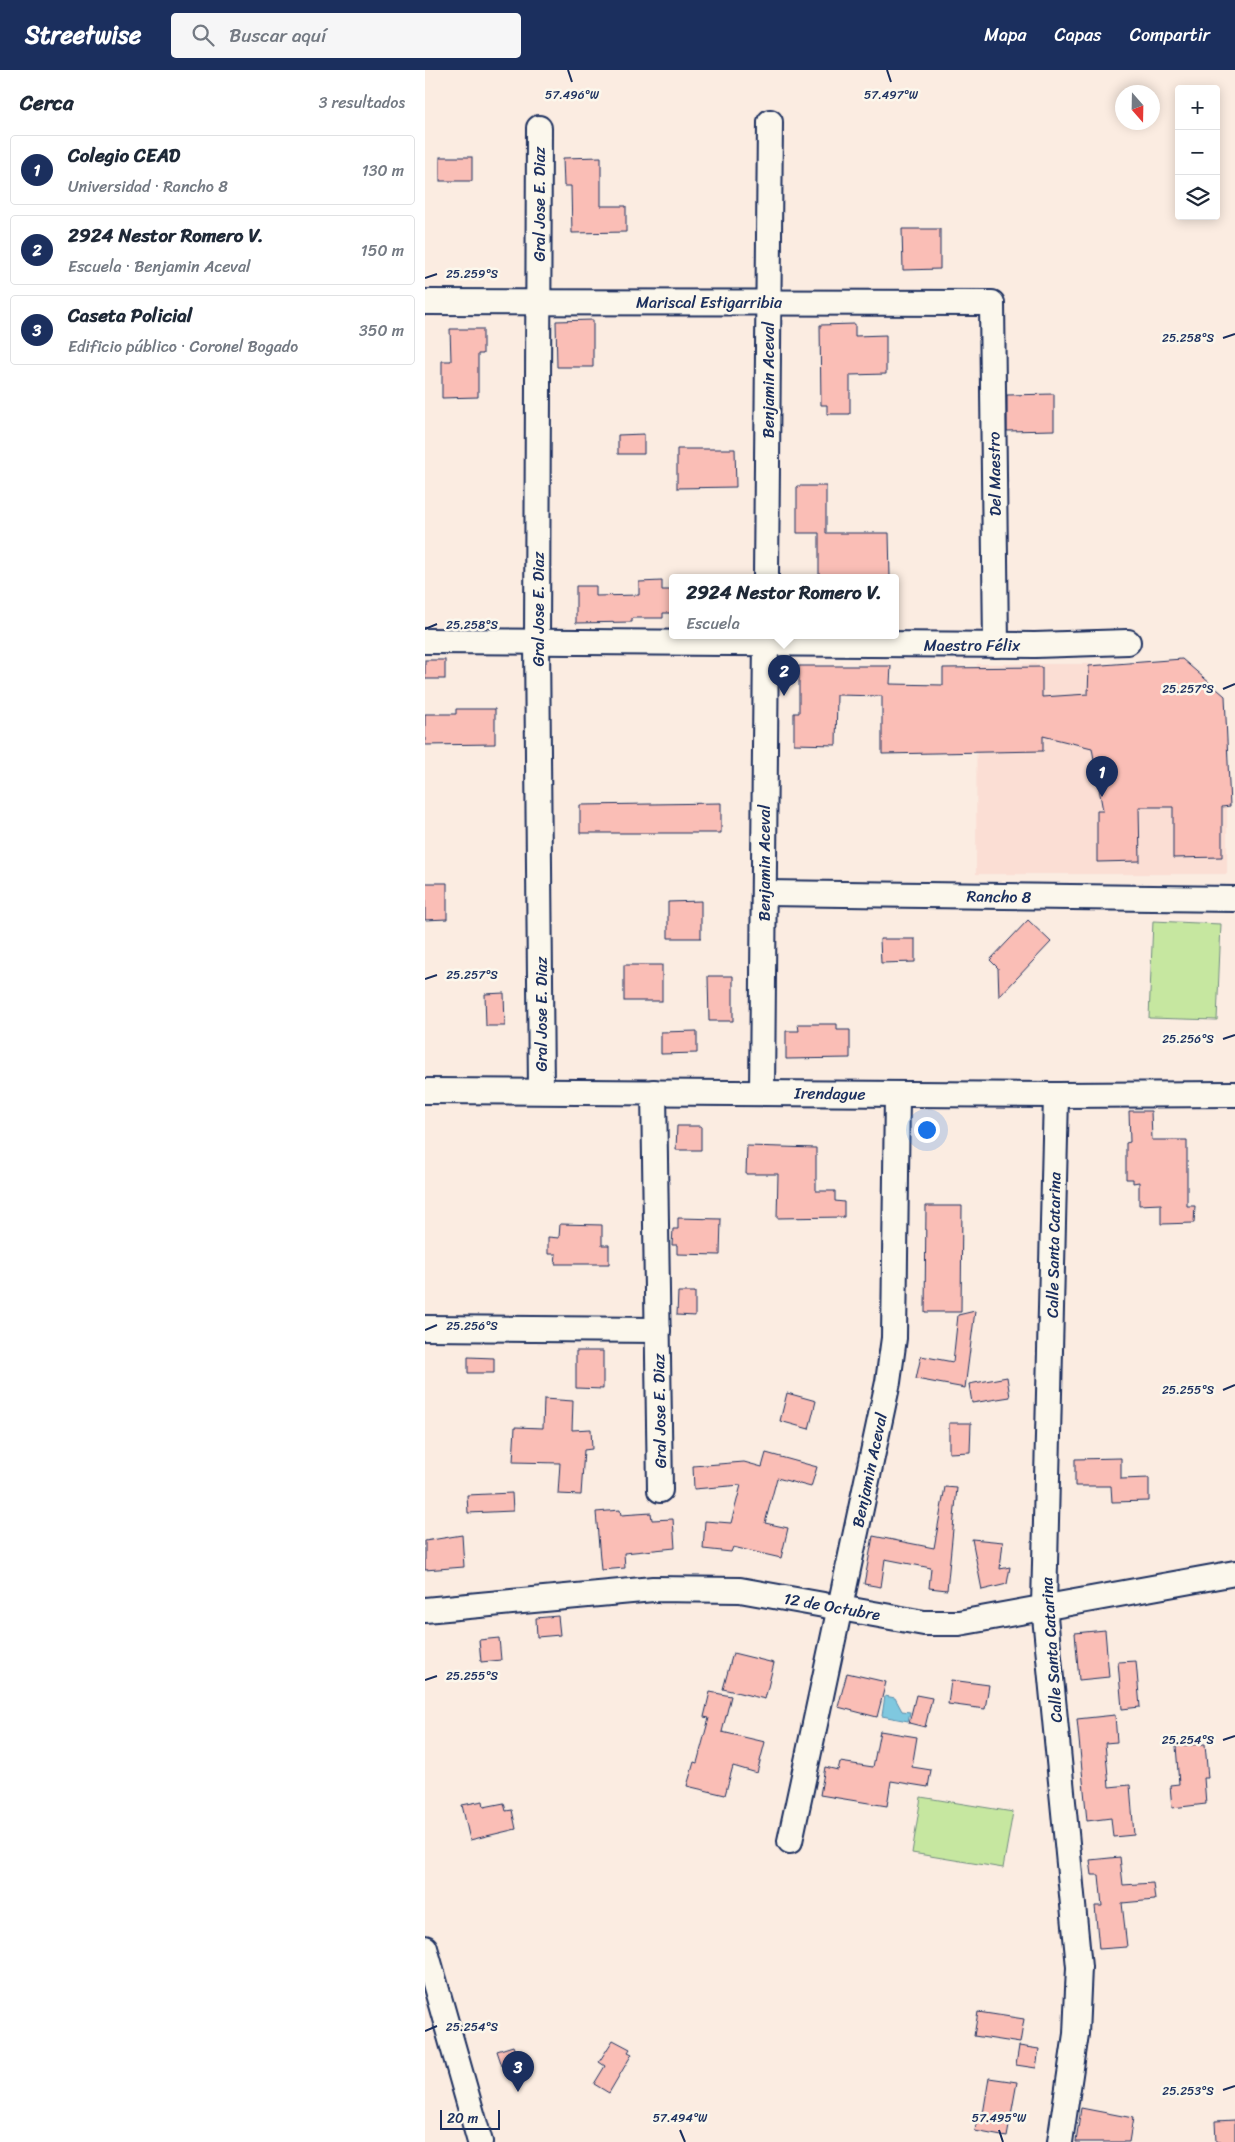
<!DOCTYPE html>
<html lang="es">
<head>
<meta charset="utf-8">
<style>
	:root { --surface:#fff; --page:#f6f6f7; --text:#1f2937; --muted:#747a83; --line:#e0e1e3; --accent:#1b2f5e }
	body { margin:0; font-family:Sriracha,sans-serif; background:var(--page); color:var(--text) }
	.controls { position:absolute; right:15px; top:15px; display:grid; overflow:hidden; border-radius:5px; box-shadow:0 2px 12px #0003 }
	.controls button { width:45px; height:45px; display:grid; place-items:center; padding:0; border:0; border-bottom:1px solid var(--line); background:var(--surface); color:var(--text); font:25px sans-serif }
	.compass { position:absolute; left:690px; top:15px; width:45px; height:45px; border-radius:50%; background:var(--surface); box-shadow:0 2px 12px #0003; rotate:160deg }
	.scale { position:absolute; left:15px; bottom:12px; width:60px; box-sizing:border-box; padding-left:5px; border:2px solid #1b2f5e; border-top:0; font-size:14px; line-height:18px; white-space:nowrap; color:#1b2f5e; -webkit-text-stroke:4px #fbf7ec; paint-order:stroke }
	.you { position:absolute; left:501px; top:1059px; width:18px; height:18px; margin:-12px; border:4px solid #fff; border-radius:50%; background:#1a73e8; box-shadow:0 0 0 8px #1a73e833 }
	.badge { display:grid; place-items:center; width:32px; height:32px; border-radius:50%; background:var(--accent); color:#fff; font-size:16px; font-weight:700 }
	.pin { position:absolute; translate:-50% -41px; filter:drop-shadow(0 1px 2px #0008) }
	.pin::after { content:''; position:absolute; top:26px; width:18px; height:15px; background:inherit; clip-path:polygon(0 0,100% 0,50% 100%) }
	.popup { position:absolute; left:244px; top:504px; width:230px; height:65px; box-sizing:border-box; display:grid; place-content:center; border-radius:5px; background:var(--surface); filter:drop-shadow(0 1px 4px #0005); font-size:16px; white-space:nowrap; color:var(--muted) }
	.popup b { font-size:19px; color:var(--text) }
	.popup::after { content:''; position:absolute; left:50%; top:100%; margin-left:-10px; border:10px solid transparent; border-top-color:var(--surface) }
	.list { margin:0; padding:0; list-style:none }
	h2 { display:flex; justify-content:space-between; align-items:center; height:65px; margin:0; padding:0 20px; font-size:21px }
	h2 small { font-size:16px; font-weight:400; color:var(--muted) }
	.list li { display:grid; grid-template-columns:32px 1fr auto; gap:15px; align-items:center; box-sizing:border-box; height:70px; margin:0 10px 10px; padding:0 10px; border:1px solid var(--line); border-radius:5px }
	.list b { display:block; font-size:19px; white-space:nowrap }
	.list p { margin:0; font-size:16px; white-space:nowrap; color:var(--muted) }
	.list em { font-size:16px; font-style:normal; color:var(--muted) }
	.icon { flex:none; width:28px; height:28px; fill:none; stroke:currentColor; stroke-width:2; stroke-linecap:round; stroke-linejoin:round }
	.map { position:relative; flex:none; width:810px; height:2072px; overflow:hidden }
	header { display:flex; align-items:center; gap:30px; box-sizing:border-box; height:70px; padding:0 25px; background:var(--accent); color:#fff }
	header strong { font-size:24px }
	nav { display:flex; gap:28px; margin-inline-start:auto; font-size:18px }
	.search { width:350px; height:45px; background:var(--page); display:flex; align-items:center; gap:12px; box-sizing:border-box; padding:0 18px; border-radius:5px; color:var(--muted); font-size:19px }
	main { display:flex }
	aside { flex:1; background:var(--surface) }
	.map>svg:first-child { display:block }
	.built { fill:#fbded4 }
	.green { fill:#c6e7a0; stroke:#708b7f }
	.water { fill:#7fc8df; stroke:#578bab }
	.building { fill:#fabeb6; stroke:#1b2f5e }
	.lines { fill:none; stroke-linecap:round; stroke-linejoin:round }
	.minor-casing { stroke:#1b2f5e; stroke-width:28 }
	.minor { stroke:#fbf7ec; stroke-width:24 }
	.ticks { fill:none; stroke:#1b2f5e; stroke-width:2 }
	.labels { text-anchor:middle; stroke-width:5; stroke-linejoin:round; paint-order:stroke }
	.street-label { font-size:16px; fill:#1b2f5e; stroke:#fbf7ec }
	.ticks-label { font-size:12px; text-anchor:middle; fill:#1b2f5e; stroke:#fbf7ec; stroke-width:5; stroke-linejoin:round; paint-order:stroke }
</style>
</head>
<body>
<header>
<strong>Streetwise</strong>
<div class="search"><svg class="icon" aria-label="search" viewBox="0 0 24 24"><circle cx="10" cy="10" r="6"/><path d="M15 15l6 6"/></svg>Buscar aquí</div>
<nav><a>Mapa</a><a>Capas</a><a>Compartir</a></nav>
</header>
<main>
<aside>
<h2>Cerca<small>3 resultados</small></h2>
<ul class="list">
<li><span class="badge">1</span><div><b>Colegio CEAD</b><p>Universidad · Rancho 8</p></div><em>130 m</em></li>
<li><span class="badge">2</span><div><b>2924 Nestor Romero V.</b><p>Escuela · Benjamin Aceval</p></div><em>150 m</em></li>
<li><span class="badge">3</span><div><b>Caseta Policial</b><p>Edificio público · Coronel Bogado</p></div><em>350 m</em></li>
</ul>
</aside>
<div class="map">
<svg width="810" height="2072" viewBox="0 0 810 2072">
	<rect width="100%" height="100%" fill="#fbece1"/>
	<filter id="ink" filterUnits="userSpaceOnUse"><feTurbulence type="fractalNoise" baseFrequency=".02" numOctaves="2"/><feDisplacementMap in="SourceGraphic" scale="10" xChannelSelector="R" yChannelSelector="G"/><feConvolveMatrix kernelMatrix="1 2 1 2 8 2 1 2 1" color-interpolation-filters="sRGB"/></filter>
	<g filter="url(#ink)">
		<!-- built -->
		<path class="built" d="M 552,594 L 764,594 L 802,650 L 802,804 L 551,804 Z"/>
		<!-- green -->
		<g class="green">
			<path d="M 728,851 L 796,854 L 792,950 L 724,948 Z"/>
			<path d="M 496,1727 L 588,1742 L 578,1798 L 487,1783 Z"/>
		</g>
		<!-- water -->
		<path class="water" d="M 460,1626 L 470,1628 L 477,1641 L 485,1642 L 483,1651 L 457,1646 Z"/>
		<!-- building -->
		<g class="building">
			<rect x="15" y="87" width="32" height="24"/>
			<path d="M 176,87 L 176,136 L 201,136 L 201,162 L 147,163 L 146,116 L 139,116 L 138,88 Z"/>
			<path d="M 477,159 L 515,159 L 515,199 L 478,200 Z"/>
			<path d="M 168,250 L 168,297 L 132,297 L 131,251 Z"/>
			<path d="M 430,254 L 430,266 L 461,265 L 461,304 L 425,305 L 425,344 L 402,344 L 402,335 L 396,335 L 395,255 Z"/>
			<path d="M 25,259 L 58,259 L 58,284 L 53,284 L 53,327 L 17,328 L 17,291 L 26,291 Z"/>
			<path d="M 629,324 L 629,360 L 582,361 L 582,325 Z"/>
			<path d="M 219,364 L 219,384 L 193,384 L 193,365 Z"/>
			<path d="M 252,379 L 310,379 L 311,417 L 252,418 Z"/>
			<path d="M 372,416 L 401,416 L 401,463 L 464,463 L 465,507 L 394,507 L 394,463 L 372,463 Z"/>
			<path d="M 237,511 L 237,520 L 248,520 L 248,543 L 238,543 L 238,548 L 207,548 L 207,552 L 151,553 L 151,516 L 171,516 L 171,526 L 214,525 L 214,512 Z"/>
			<path d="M 757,589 L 800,626 L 805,736 L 797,737 L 797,787 L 748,788 L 748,737 L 714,737 L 715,791 L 672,792 L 672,741 L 678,741 L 667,678 L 618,666 L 618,681 L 457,684 L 457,626 L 412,625 L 411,675 L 369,674 L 369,643 L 374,643 L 374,596 L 466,596 L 465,614 L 518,615 L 518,598 L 617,597 L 617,627 L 663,624 L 664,596 Z"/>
			<rect x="0" y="590" width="20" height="19"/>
			<path d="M 31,639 L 70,639 L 70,674 L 0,675 L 0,644 L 31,644 Z"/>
			<path d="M 296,733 L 296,763 L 155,763 L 155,735 Z"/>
			<path d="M 0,813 L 22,813 L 22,849 L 0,850 Z"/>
			<path d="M 276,831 L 276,868 L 243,868 L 243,832 Z"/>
			<path d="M 603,850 L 626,872 L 574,927 L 573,898 L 565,890 Z"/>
			<path d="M 455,869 L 490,869 L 490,892 L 456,893 Z"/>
			<rect x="199" y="895" width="38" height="36"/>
			<path d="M 283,906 L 308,906 L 308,951 L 284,951 Z"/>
			<path d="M 79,923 L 80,956 L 61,956 L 60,924 Z"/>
			<path d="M 373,954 L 412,954 L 412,960 L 425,960 L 425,988 L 361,989 L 361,961 L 374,961 Z"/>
			<path d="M 272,961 L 272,983 L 236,984 L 236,962 Z"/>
			<path d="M 704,1041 L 726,1041 L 727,1070 L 762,1070 L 762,1136 L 770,1136 L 769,1153 L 736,1154 L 736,1134 L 714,1135 L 714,1112 L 708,1113 L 708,1109 L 701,1109 L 701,1073 L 705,1072 Z"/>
			<path d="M 252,1056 L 276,1056 L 276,1080 L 251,1080 Z"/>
			<path d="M 322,1076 L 391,1078 L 391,1121 L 410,1121 L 410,1131 L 419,1132 L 419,1147 L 352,1148 L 353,1104 L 321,1104 Z"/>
			<path d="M 501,1136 L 537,1136 L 536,1242 L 500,1242 Z"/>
			<path d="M 253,1148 L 296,1149 L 295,1185 L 252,1184 L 252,1175 L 247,1175 L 248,1159 L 253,1159 Z"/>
			<path d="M 135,1154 L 177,1155 L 177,1175 L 184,1175 L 184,1194 L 130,1194 L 131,1184 L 123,1184 L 123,1167 L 134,1168 Z"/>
			<path d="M 253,1222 L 270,1222 L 270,1246 L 252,1245 Z"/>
			<path d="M 550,1241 L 540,1318 L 491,1309 L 496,1286 L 528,1292 L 533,1245 Z"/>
			<path d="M 151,1281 L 178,1281 L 178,1319 L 151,1318 Z"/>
			<path d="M 43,1287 L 69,1288 L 69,1303 L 43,1303 Z"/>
			<path d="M 582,1307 L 585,1327 L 547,1333 L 544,1314 Z"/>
			<path d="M 362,1323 L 391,1331 L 384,1359 L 355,1351 Z"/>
			<path d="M 119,1329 L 148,1331 L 147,1360 L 166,1359 L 167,1379 L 159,1380 L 156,1425 L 133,1424 L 135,1393 L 88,1392 L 90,1357 L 118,1358 Z"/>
			<path d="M 524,1353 L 546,1353 L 545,1382 L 524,1383 Z"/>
			<path d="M 341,1383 L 392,1397 L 386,1417 L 352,1408 L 340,1453 L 363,1458 L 356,1488 L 308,1477 L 306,1482 L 278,1479 L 280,1451 L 306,1453 L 316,1415 L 269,1419 L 268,1396 L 319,1392 L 337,1397 Z"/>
			<path d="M 696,1388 L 696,1409 L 724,1408 L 724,1431 L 687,1432 L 686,1416 L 650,1416 L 650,1389 Z"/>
			<path d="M 520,1417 L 532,1418 L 522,1520 L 504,1518 L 506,1498 L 460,1489 L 456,1517 L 439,1514 L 448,1466 L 509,1478 Z"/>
			<path d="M 87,1423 L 88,1441 L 43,1443 L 42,1425 Z"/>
			<path d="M 195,1440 L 196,1445 L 226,1443 L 227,1450 L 248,1449 L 250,1478 L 199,1483 L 200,1498 L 176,1500 L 171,1442 Z"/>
			<path d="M 37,1465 L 39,1497 L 0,1500 L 0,1471 Z"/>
			<path d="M 547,1469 L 578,1472 L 575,1499 L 585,1497 L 582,1514 L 557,1520 Z"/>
			<path d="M 133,1546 L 135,1565 L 112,1567 L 111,1548 Z"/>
			<path d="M 680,1560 L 684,1607 L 654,1610 L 650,1563 Z"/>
			<path d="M 74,1568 L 76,1590 L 56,1592 L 54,1570 Z"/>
			<path d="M 308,1583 L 349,1593 L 340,1629 L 298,1619 Z"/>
			<path d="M 711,1591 L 715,1637 L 697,1639 L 693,1592 Z"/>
			<path d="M 422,1603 L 461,1612 L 452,1647 L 413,1637 Z"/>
			<path d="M 526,1610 L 564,1615 L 560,1639 L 523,1634 Z"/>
			<path d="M 285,1622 L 306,1626 L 297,1662 L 340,1672 L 332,1703 L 308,1696 L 300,1725 L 262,1716 L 269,1692 L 272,1693 L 284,1648 L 279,1647 Z"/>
			<path d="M 491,1625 L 507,1628 L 500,1657 L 484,1653 Z"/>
			<path d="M 690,1645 L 692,1672 L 680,1673 L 684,1717 L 705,1715 L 709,1765 L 688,1767 L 686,1748 L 662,1751 L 652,1649 Z"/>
			<path d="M 455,1661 L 492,1667 L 487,1697 L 506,1700 L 503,1717 L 466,1711 L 462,1736 L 395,1725 L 400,1697 L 413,1700 L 415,1692 L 448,1697 Z"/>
			<path d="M 780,1674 L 783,1708 L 779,1708 L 781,1734 L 747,1738 L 745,1715 L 754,1714 L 751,1676 Z"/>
			<path d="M 58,1731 L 59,1737 L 79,1733 L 81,1741 L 87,1740 L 91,1759 L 45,1770 L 37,1735 Z"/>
			<path d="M 695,1787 L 698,1815 L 728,1813 L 730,1830 L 697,1833 L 702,1877 L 674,1879 L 670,1836 L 677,1836 L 674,1805 L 667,1805 L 665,1790 Z"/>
			<path d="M 553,1942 L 599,1949 L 595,1973 L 549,1966 Z"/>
			<path d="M 188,1970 L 205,1979 L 203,1982 L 207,1984 L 184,2023 L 169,2014 L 180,1996 L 174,1992 Z"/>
			<path d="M 88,1976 L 94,1991 L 77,1996 L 72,1981 Z"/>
			<path d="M 594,1976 L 614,1979 L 611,1998 L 591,1995 Z"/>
			<path d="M 564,2008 L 592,2012 L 582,2067 L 550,2061 L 553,2043 L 558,2044 Z"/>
			<path d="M 656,2038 L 708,2048 L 704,2072 L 651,2072 Z"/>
			<path d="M 810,2050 L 810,2072 L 791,2072 L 790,2051 Z"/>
		</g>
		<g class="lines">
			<!-- minor casing -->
			<g class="minor-casing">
				<g id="minor">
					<path d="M 114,58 L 112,572 L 116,1021"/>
					<path d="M 0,232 L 567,233 L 571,575"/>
					<path d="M 341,507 L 345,52"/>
					<path d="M 0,571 L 610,575 L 703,572"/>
					<path d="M 339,823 L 810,829"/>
					<path d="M 0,1021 L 631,1025 L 810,1024"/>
					<path d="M 229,1022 L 235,1420"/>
					<path d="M 337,1022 L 341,565"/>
					<path d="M 631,1025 L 619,1536 L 654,1897 L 651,1964 L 635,2072"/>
					<path d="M 0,1258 L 233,1260"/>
					<path d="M 0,1540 L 228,1519 L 315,1520 L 499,1553 L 534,1553 L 810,1503"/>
					<path d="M 365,1771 L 463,1312 L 469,1268 L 472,1024"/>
					<path d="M 0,1878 L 55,2072"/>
				</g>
			</g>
			<!-- minor -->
			<use href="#minor" class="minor"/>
		</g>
	</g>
	<!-- ticks -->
	<path class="ticks" d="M 143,0 L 147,12M 462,0 L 466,12M 0,208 L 12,204M 798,268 L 810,264M 0,559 L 12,554M 798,619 L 810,614M 0,909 L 12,905M 798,969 L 810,965M 0,1260 L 12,1255M 798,1320 L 810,1315M 0,1610 L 12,1606M 798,1670 L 810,1666M 0,1961 L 12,1956M 798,2020 L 810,2016M 255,2060 L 260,2072M 574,2060 L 578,2072"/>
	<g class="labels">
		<!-- street labels -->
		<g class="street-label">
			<text transform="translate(114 134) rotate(-90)" y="6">Gral Jose E. Diaz</text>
			<text x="284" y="238">Mariscal Estigarribia</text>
			<text transform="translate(343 310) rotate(-90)" y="6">Benjamin Aceval</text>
			<text transform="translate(569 404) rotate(-91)" y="6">Del Maestro</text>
			<text transform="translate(113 539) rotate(-90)" y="6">Gral Jose E. Diaz</text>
			<text x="547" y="581">Maestro Félix</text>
			<text transform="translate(339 793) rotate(-90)" y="6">Benjamin Aceval</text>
			<text transform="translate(574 826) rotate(1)" y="6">Rancho 8</text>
			<text transform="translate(116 944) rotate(-90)" y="6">Gral Jose E. Diaz</text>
			<text transform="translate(405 1023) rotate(1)" y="6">Irendague</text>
			<text transform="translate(628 1175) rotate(-89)" y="6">Calle Santa Catarina</text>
			<text transform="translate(234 1341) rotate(-91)" y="6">Gral Jose E. Diaz</text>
			<text transform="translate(444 1400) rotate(-78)" y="6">Benjamin Aceval</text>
			<text transform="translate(407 1536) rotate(10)" y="6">12 de Octubre</text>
			<text transform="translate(626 1580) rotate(-94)" y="6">Calle Santa Catarina</text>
		</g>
	</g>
	<g class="ticks-label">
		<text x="147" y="29">57.496°W</text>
		<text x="466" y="29">57.497°W</text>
		<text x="47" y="208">25.259°S</text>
		<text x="763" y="272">25.258°S</text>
		<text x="47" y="559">25.258°S</text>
		<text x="763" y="623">25.257°S</text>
		<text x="47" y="909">25.257°S</text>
		<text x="763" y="973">25.256°S</text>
		<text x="47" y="1260">25.256°S</text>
		<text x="763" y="1324">25.255°S</text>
		<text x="47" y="1610">25.255°S</text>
		<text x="763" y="1674">25.254°S</text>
		<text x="47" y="1961">25.254°S</text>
		<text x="763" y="2025">25.253°S</text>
		<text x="255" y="2052">57.494°W</text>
		<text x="574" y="2052">57.495°W</text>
	</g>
</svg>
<div class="controls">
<button>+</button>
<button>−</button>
<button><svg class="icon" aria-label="layers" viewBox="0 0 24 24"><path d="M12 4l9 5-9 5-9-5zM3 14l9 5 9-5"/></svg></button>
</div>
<svg class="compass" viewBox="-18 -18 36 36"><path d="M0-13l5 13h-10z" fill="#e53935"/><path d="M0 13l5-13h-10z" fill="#747a83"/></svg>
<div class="scale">20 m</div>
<div class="you"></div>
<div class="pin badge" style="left:677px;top:727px">1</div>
<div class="pin badge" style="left:359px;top:626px">2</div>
<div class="popup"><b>2924 Nestor Romero V.</b>Escuela</div>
<div class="pin badge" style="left:93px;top:2022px">3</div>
</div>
</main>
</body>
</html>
